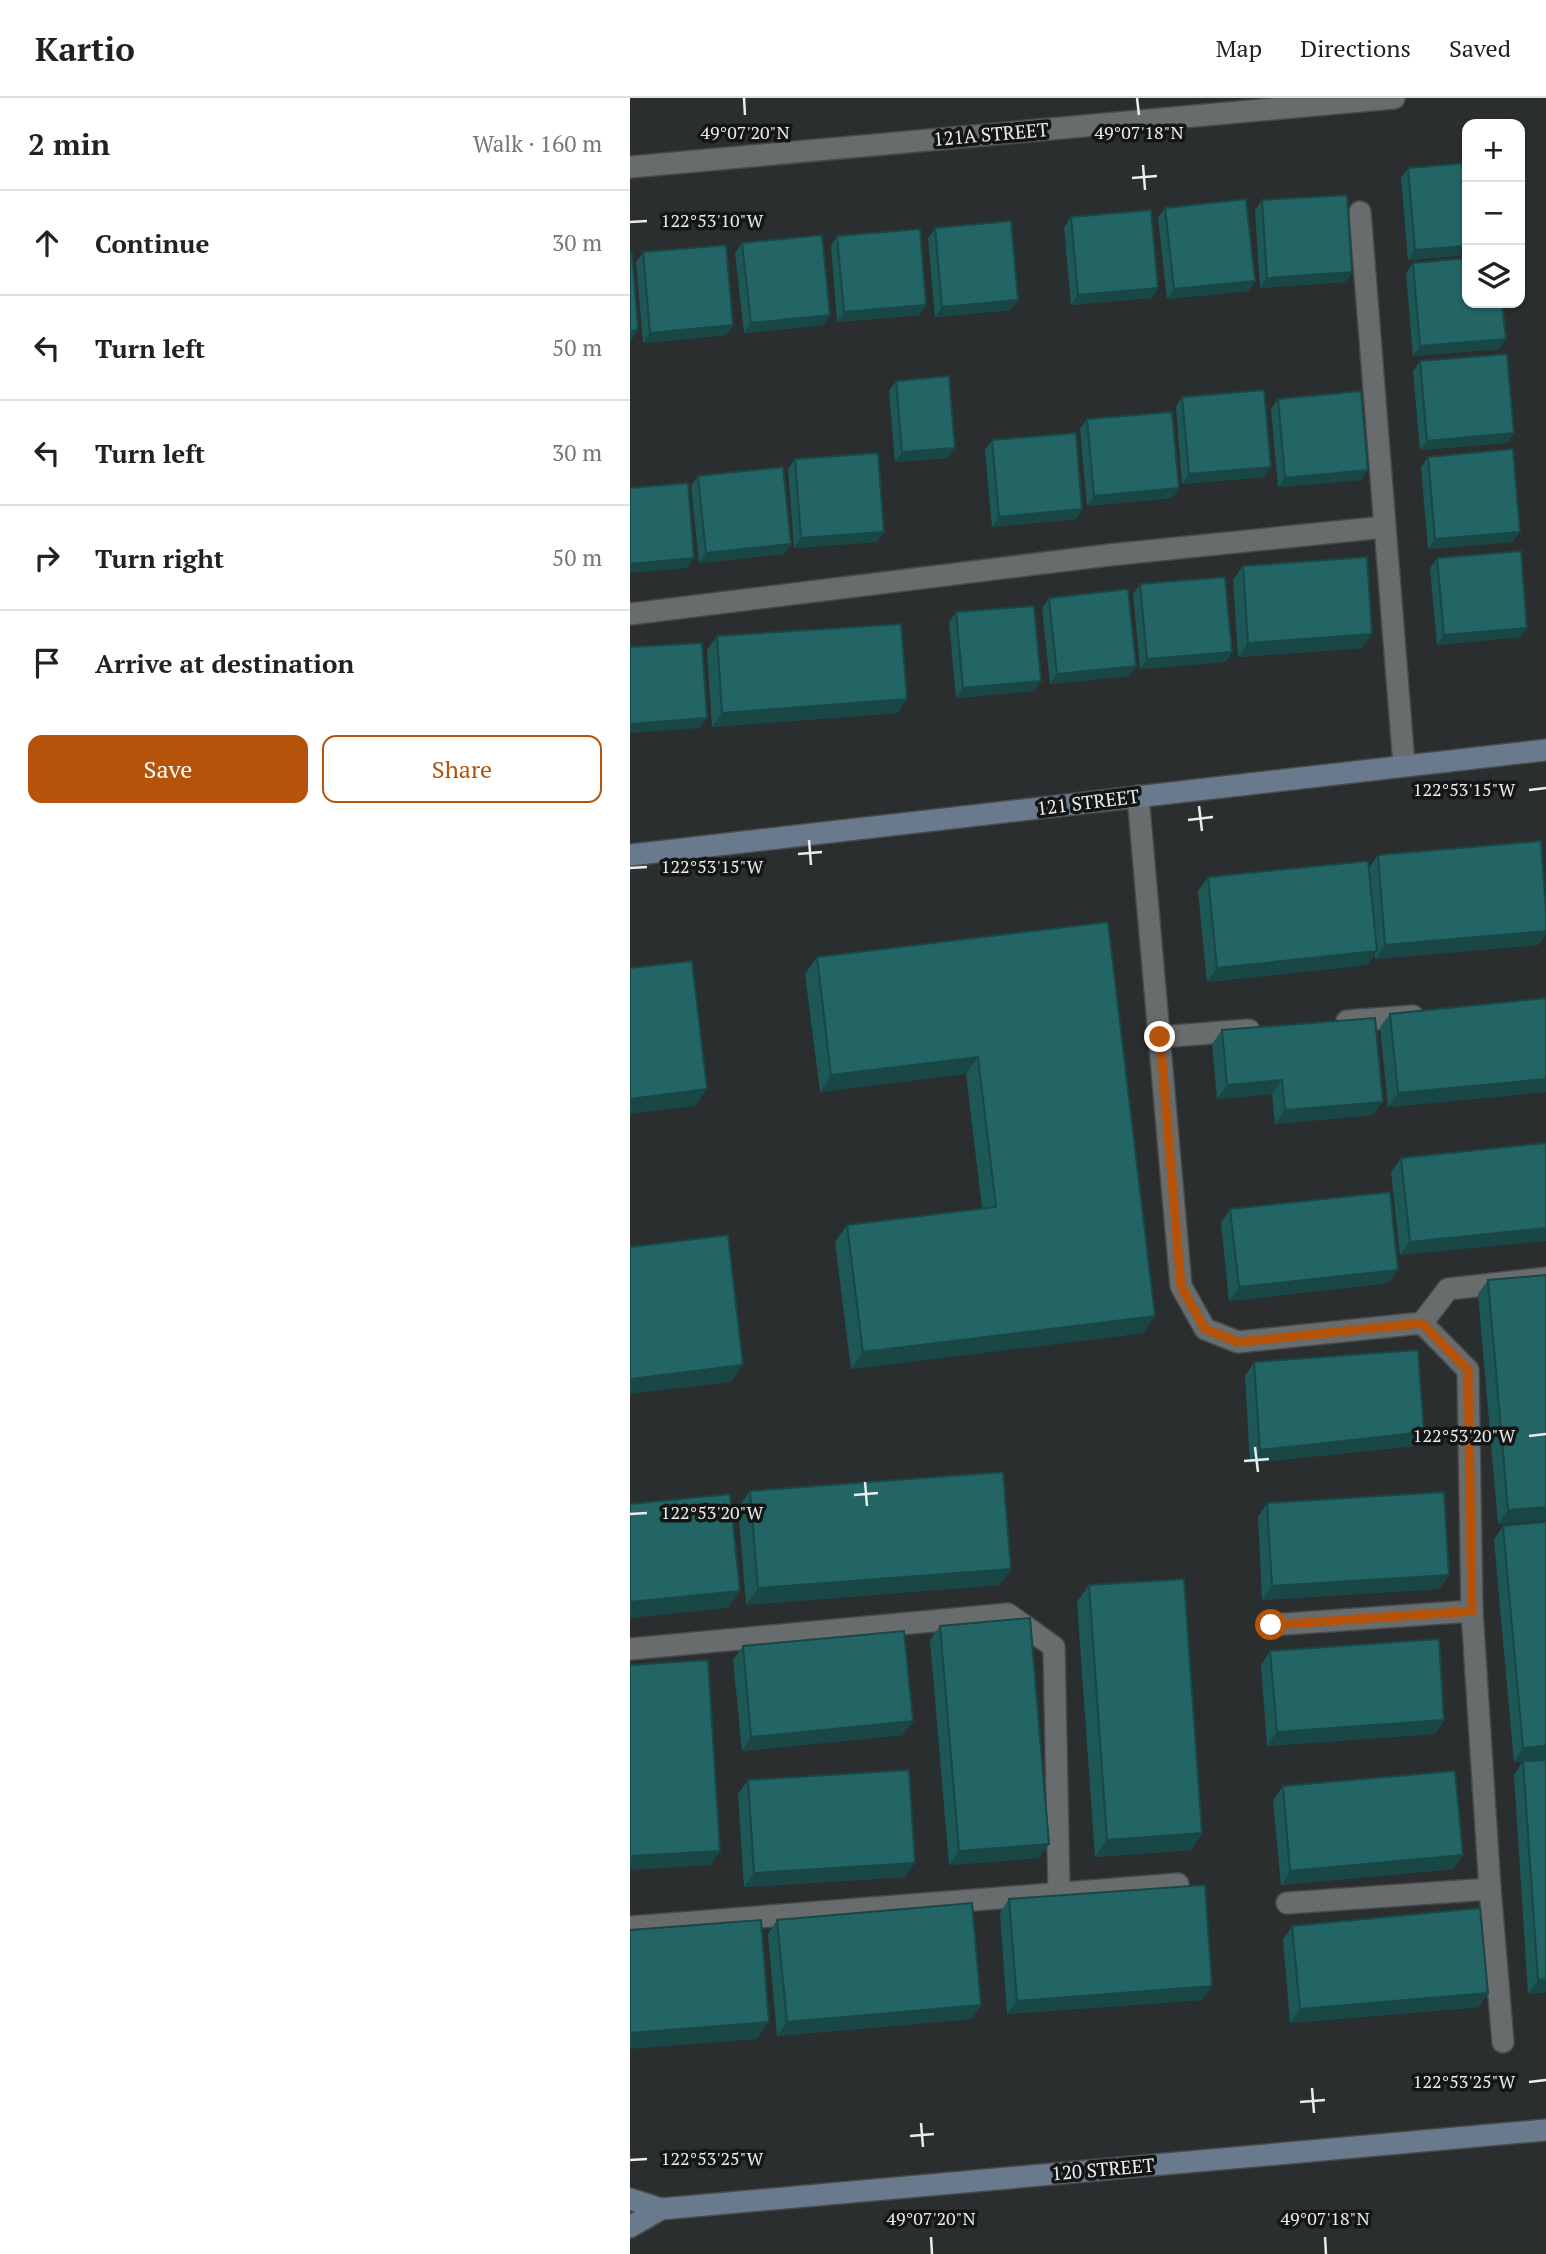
<!DOCTYPE html>
<html lang="en">
<head>
<meta charset="utf-8">
<style>
	:root { --surface:#fff; --page:#f6f6f6; --text:#222; --muted:#767676; --line:#e0e0e0; --accent:#b45309 }
	body { margin:0; font-family:"PT Serif",serif; background:var(--page); color:var(--text) }
	.controls { position:absolute; right:21px; top:21px; display:grid; overflow:hidden; border-radius:14px; box-shadow:0 2px 5px #0004 }
	.controls button { width:63px; height:63px; display:grid; place-items:center; padding:0; border:0; border-bottom:2px solid var(--line); background:var(--surface); color:var(--text); font:35px sans-serif }
	.stop { position:absolute; width:21px; height:21px; margin:-16px; border:5px solid #b45309; border-radius:50%; background:#fff }
	.stop.end { background:#b45309; border-color:#fff; box-shadow:0 2px 7px #0008 }
	.list { margin:0; padding:0; list-style:none }
	h2 { display:flex; justify-content:space-between; align-items:center; height:91px; margin:0; padding:0 28px; font-size:30px }
	h2 small { font-size:23px; font-weight:400; color:var(--muted) }
	.list li { display:grid; grid-template-columns:46px 1fr auto; gap:21px; align-items:center; box-sizing:border-box; height:105px; padding:0 28px; border-top:2px solid var(--line) }
	.list b { display:block; font-size:26px; white-space:nowrap }
	.list em { font-size:23px; font-style:normal; color:var(--muted) }
	.actions { display:flex; gap:14px; padding:21px 28px }
	.actions a { flex:1; padding:16px 0; border:2px solid var(--accent); border-radius:14px; text-align:center; font-size:24px; color:var(--accent) }
	.actions .main { background:var(--accent); color:#fff }
	.icon { flex:none; width:38px; height:38px; fill:none; stroke:currentColor; stroke-width:2; stroke-linecap:round; stroke-linejoin:round }
	.map { position:relative; flex:none; width:916px; height:2156px; overflow:hidden }
	header { display:flex; align-items:center; gap:42px; box-sizing:border-box; height:98px; padding:0 35px; background:var(--surface); border-bottom:2px solid var(--line) }
	header strong { font-size:33px }
	nav { display:flex; gap:38px; margin-inline-start:auto; font-size:24px }
	main { display:flex }
	aside { flex:1; background:var(--surface) }
	.map>svg:first-child { display:block }
	.lines { fill:none; stroke-linecap:round; stroke-linejoin:round }
	.lane-casing { stroke:#47494a; stroke-width:24 }
	.street-casing { stroke:#47494a; stroke-width:24 }
	.secondary-casing { stroke:#47494a; stroke-width:24 }
	.lane { stroke:#686c6d; stroke-width:21 }
	.street { stroke:#686c6d; stroke-width:21 }
	.secondary { stroke:#6a7a8d; stroke-width:21 }
	.wall { fill:#1d5756 }
	.shaded-wall { fill:#184746 }
	.building { fill:#226564; stroke:#184746; stroke-width:2 }
	.route { stroke:#b45309; stroke-width:9 }
	.ticks { fill:none; stroke:#eaeced; stroke-width:2.5 }
	.labels { text-anchor:middle; stroke-width:7; stroke-linejoin:round; paint-order:stroke }
	.street-label { font-size:19px; fill:#eaeced; stroke:#141616 }
	.ticks-label { font-size:18px; text-anchor:middle; fill:#eaeced; stroke:#141616; stroke-width:7; stroke-linejoin:round; paint-order:stroke }
</style>
</head>
<body>
<header>
<strong>Kartio</strong>
<nav><a>Map</a><a>Directions</a><a>Saved</a></nav>
</header>
<main>
<aside>
<h2>2 min<small>Walk · 160 m</small></h2>
<ul class="list">
<li><svg class="icon" aria-label="ahead" viewBox="0 0 24 24"><path d="M12 20V5M6 11l6-6 6 6"/></svg><div><b>Continue</b></div><em>30 m</em></li>
<li><svg class="icon" aria-label="left" viewBox="0 0 24 24"><path d="M17 20v-9H6M10 6l-5 5 5 5"/></svg><div><b>Turn left</b></div><em>50 m</em></li>
<li><svg class="icon" aria-label="left" viewBox="0 0 24 24"><path d="M17 20v-9H6M10 6l-5 5 5 5"/></svg><div><b>Turn left</b></div><em>30 m</em></li>
<li><svg class="icon" aria-label="right" viewBox="0 0 24 24"><path d="M7 20v-9h11M14 6l5 5-5 5"/></svg><div><b>Turn right</b></div><em>50 m</em></li>
<li><svg class="icon" aria-label="arrive" viewBox="0 0 24 24"><path d="M6 21V4h12l-3 4 3 4H6"/></svg><div><b>Arrive at destination</b></div></li>
</ul>
<div class="actions"><a class="main">Save</a><a>Share</a></div>
</aside>
<div class="map">
<svg width="916" height="2156" viewBox="0 0 916 2156">
	<rect width="100%" height="100%" fill="#2b2e2f"/>
	<g class="lines">
		<!-- lane casing -->
		<g class="lane-casing">
			<g id="lane">
				<path d="M 508,698 L 551,1188 L 575,1231 L 608,1244 L 792,1225 L 838,1272 L 842,1513 L 860,1791 L 873,1944"/>
				<path d="M 717,923 L 783,918"/>
				<path d="M 530,939 L 619,932"/>
				<path d="M 792,1225 L 818,1191 L 916,1180"/>
				<path d="M 641,1527 L 842,1513"/>
				<path d="M 657,1805 L 860,1791"/>
			</g>
		</g>
		<!-- street casing -->
		<g class="street-casing">
			<g id="street">
				<path d="M 0,69 L 764,0"/>
				<path d="M 730,114 L 774,667"/>
				<path d="M 0,516 L 479,457 L 755,429"/>
				<path d="M 0,1551 L 378,1516 L 424,1549 L 429,1795"/>
				<path d="M 0,1829 L 548,1786"/>
			</g>
		</g>
		<!-- secondary casing -->
		<g class="secondary-casing">
			<g id="secondary">
				<path d="M 0,757 L 916,652"/>
				<path d="M 0,2101 L 31,2111 L 916,2032"/>
				<path d="M 0,2129 L 31,2111"/>
			</g>
		</g>
		<!-- lane -->
		<use href="#lane" class="lane"/>
		<!-- street -->
		<use href="#street" class="street"/>
		<!-- secondary -->
		<use href="#secondary" class="secondary"/>
	</g>
	<!-- wall -->
	<g class="wall">
		<path d="M 837,65 L 837,157 L 778,162 L 771,80 L 778,70 Z"/>
		<path d="M 632,102 L 722,174 L 715,184 L 630,190 L 625,112 Z"/>
		<path d="M 535,110 L 625,183 L 618,193 L 537,201 L 528,120 Z"/>
		<path d="M 441,119 L 528,190 L 521,200 L 441,207 L 434,129 Z"/>
		<path d="M 305,130 L 381,212 L 305,219 L 298,140 Z"/>
		<path d="M 207,138 L 296,207 L 289,217 L 207,224 L 201,148 Z"/>
		<path d="M 112,145 L 193,227 L 114,235 L 105,155 Z"/>
		<path d="M 13,154 L 103,227 L 96,237 L 13,245 L 6,164 Z"/>
		<path d="M 783,165 L 869,251 L 783,258 L 776,175 Z"/>
		<path d="M 790,263 L 877,345 L 790,352 L 783,273 Z"/>
		<path d="M 266,283 L 318,360 L 265,364 L 259,293 Z"/>
		<path d="M 552,299 L 634,379 L 552,386 L 546,309 Z"/>
		<path d="M 648,301 L 731,382 L 648,389 L 641,311 Z"/>
		<path d="M 457,321 L 549,390 L 542,400 L 457,408 L 450,331 Z"/>
		<path d="M 362,342 L 452,411 L 446,421 L 362,429 L 355,352 Z"/>
		<path d="M 798,359 L 883,444 L 798,451 L 791,369 Z"/>
		<path d="M 165,361 L 254,434 L 247,444 L 164,450 L 158,371 Z"/>
		<path d="M 68,378 L 161,446 L 154,456 L 69,465 L 61,388 Z"/>
		<path d="M 807,460 L 897,530 L 890,539 L 807,547 L 800,470 Z"/>
		<path d="M 613,468 L 742,536 L 732,550 L 608,559 L 603,482 Z"/>
		<path d="M 510,486 L 602,554 L 595,564 L 510,571 L 503,496 Z"/>
		<path d="M 419,500 L 506,568 L 499,578 L 420,586 L 412,510 Z"/>
		<path d="M 326,514 L 404,593 L 326,600 L 319,524 Z"/>
		<path d="M 87,538 L 268,615 L 82,629 L 77,552 Z"/>
		<path d="M 748,757 L 916,812 L 916,835 L 908,847 L 745,861 L 745,856 L 737,867 L 577,884 L 568,793 L 578,779 L 739,770 Z"/>
		<path d="M 478,824 L 513,1235 L 221,1271 L 205,1144 L 217,1127 L 352,1110 L 336,976 L 190,994 L 175,876 L 187,859 Z"/>
		<path d="M 916,900 L 916,994 L 758,1009 L 750,929 L 760,916 Z"/>
		<path d="M 592,932 L 743,1017 L 645,1026 L 642,996 L 587,1001 L 582,946 Z"/>
		<path d="M 916,1045 L 770,1157 L 761,1074 L 771,1060 Z"/>
		<path d="M 600,1111 L 758,1185 L 599,1203 L 591,1125 Z"/>
		<path d="M 916,1177 L 916,1422 L 868,1426 L 848,1196 L 858,1182 Z"/>
		<path d="M 624,1264 L 794,1334 L 784,1348 L 620,1365 L 615,1278 Z"/>
		<path d="M 120,1393 L 381,1471 L 369,1487 L 116,1507 L 108,1410 Z"/>
		<path d="M 637,1405 L 809,1491 L 632,1502 L 628,1419 Z"/>
		<path d="M 916,1424 L 916,1661 L 884,1664 L 864,1442 L 873,1428 Z"/>
		<path d="M 459,1487 L 572,1735 L 561,1752 L 465,1759 L 447,1504 Z"/>
		<path d="M 310,1528 L 409,1760 L 319,1767 L 300,1542 Z"/>
		<path d="M 113,1548 L 273,1637 L 112,1653 L 103,1562 Z"/>
		<path d="M 640,1553 L 814,1622 L 805,1636 L 637,1648 L 631,1567 Z"/>
		<path d="M 893,1663 L 916,1894 L 898,1896 L 884,1677 Z"/>
		<path d="M 118,1682 L 275,1779 L 114,1789 L 108,1696 Z"/>
		<path d="M 653,1688 L 823,1771 L 651,1787 L 643,1702 Z"/>
		<path d="M 379,1801 L 582,1888 L 572,1902 L 377,1916 L 370,1815 Z"/>
		<path d="M 147,1822 L 351,1907 L 341,1921 L 147,1938 L 138,1836 Z"/>
		<path d="M 662,1828 L 849,1909 L 660,1925 L 653,1842 Z"/>
	</g>
	<!-- shaded-wall -->
	<g class="shaded-wall">
		<path d="M 837,148 L 837,157 L 778,162 L 785,152 Z"/>
		<path d="M 722,174 L 715,184 L 630,190 L 637,180 Z"/>
		<path d="M 625,183 L 618,193 L 537,201 L 544,191 Z"/>
		<path d="M 528,190 L 521,200 L 441,207 L 448,197 Z"/>
		<path d="M 388,202 L 381,212 L 305,219 L 312,209 Z"/>
		<path d="M 296,207 L 289,217 L 207,224 L 214,214 Z"/>
		<path d="M 200,217 L 193,227 L 114,235 L 121,225 Z"/>
		<path d="M 103,227 L 96,237 L 13,245 L 20,235 Z"/>
		<path d="M 8,232 L 0,244 L 0,233 Z"/>
		<path d="M 876,241 L 869,251 L 783,258 L 790,248 Z"/>
		<path d="M 884,335 L 877,345 L 790,352 L 797,343 Z"/>
		<path d="M 325,350 L 318,360 L 265,364 L 272,354 Z"/>
		<path d="M 641,369 L 634,379 L 552,386 L 559,376 Z"/>
		<path d="M 738,372 L 731,382 L 648,389 L 655,380 Z"/>
		<path d="M 549,390 L 542,400 L 457,408 L 464,398 Z"/>
		<path d="M 452,411 L 446,421 L 362,429 L 369,419 Z"/>
		<path d="M 254,434 L 247,444 L 164,450 L 171,440 Z"/>
		<path d="M 890,434 L 883,444 L 798,451 L 805,441 Z"/>
		<path d="M 161,446 L 154,456 L 69,465 L 76,455 Z"/>
		<path d="M 64,460 L 57,470 L 0,475 L 0,466 Z"/>
		<path d="M 897,530 L 890,539 L 807,547 L 814,537 Z"/>
		<path d="M 742,536 L 732,550 L 608,559 L 618,545 Z"/>
		<path d="M 602,554 L 595,564 L 510,571 L 517,561 Z"/>
		<path d="M 506,568 L 499,578 L 420,586 L 427,576 Z"/>
		<path d="M 411,583 L 404,593 L 326,600 L 333,590 Z"/>
		<path d="M 277,601 L 268,615 L 82,629 L 92,615 Z"/>
		<path d="M 77,620 L 70,630 L 0,635 L 0,626 Z"/>
		<path d="M 916,833 L 916,835 L 908,847 L 745,861 L 755,847 Z"/>
		<path d="M 747,853 L 737,867 L 577,884 L 587,870 Z"/>
		<path d="M 348,959 L 336,976 L 190,994 L 201,977 Z"/>
		<path d="M 916,981 L 916,994 L 758,1009 L 768,995 Z"/>
		<path d="M 652,982 L 642,996 L 587,1001 L 597,987 Z"/>
		<path d="M 77,991 L 65,1008 L 0,1016 L 0,1001 Z"/>
		<path d="M 753,1004 L 743,1017 L 645,1026 L 655,1012 Z"/>
		<path d="M 916,1130 L 916,1143 L 770,1157 L 780,1144 Z"/>
		<path d="M 768,1172 L 758,1185 L 599,1203 L 609,1189 Z"/>
		<path d="M 525,1218 L 513,1235 L 221,1271 L 233,1254 Z"/>
		<path d="M 113,1267 L 101,1284 L 0,1296 L 0,1281 Z"/>
		<path d="M 794,1334 L 784,1348 L 620,1365 L 630,1352 Z"/>
		<path d="M 916,1409 L 916,1422 L 868,1426 L 878,1412 Z"/>
		<path d="M 381,1471 L 369,1487 L 116,1507 L 128,1490 Z"/>
		<path d="M 819,1477 L 809,1491 L 632,1502 L 642,1488 Z"/>
		<path d="M 110,1493 L 98,1510 L 0,1520 L 0,1504 Z"/>
		<path d="M 814,1622 L 805,1636 L 637,1648 L 647,1634 Z"/>
		<path d="M 283,1623 L 273,1637 L 112,1653 L 121,1639 Z"/>
		<path d="M 916,1648 L 916,1661 L 884,1664 L 893,1650 Z"/>
		<path d="M 572,1735 L 561,1752 L 465,1759 L 477,1742 Z"/>
		<path d="M 419,1746 L 409,1760 L 319,1767 L 329,1753 Z"/>
		<path d="M 90,1753 L 81,1767 L 0,1772 L 0,1758 Z"/>
		<path d="M 833,1757 L 823,1771 L 651,1787 L 660,1773 Z"/>
		<path d="M 285,1765 L 275,1779 L 114,1789 L 124,1775 Z"/>
		<path d="M 916,1881 L 916,1894 L 898,1896 L 908,1882 Z"/>
		<path d="M 582,1888 L 572,1902 L 377,1916 L 387,1903 Z"/>
		<path d="M 858,1895 L 849,1909 L 660,1925 L 670,1911 Z"/>
		<path d="M 351,1907 L 341,1921 L 147,1938 L 157,1924 Z"/>
		<path d="M 139,1924 L 127,1941 L 0,1951 L 0,1935 Z"/>
	</g>
	<!-- building -->
	<g class="building">
		<path d="M 837,65 L 837,148 L 785,152 L 778,70 Z"/>
		<path d="M 717,97 L 722,174 L 637,180 L 632,102 Z"/>
		<path d="M 616,101 L 625,183 L 544,191 L 535,110 Z"/>
		<path d="M 521,112 L 528,190 L 448,197 L 441,119 Z"/>
		<path d="M 381,123 L 388,202 L 312,209 L 305,130 Z"/>
		<path d="M 290,131 L 296,207 L 214,214 L 207,138 Z"/>
		<path d="M 192,137 L 200,217 L 121,225 L 112,145 Z"/>
		<path d="M 96,147 L 103,227 L 20,235 L 13,154 Z"/>
		<path d="M 0,154 L 2,154 L 8,232 L 0,233 Z"/>
		<path d="M 837,160 L 837,205 L 872,205 L 876,241 L 790,248 L 783,165 Z"/>
		<path d="M 877,256 L 884,335 L 797,343 L 790,263 Z"/>
		<path d="M 319,278 L 325,350 L 272,354 L 266,283 Z"/>
		<path d="M 634,292 L 641,369 L 559,376 L 552,299 Z"/>
		<path d="M 731,293 L 738,372 L 655,380 L 648,301 Z"/>
		<path d="M 542,314 L 549,390 L 464,398 L 457,321 Z"/>
		<path d="M 446,335 L 452,411 L 369,419 L 362,342 Z"/>
		<path d="M 883,351 L 890,434 L 805,441 L 798,359 Z"/>
		<path d="M 248,355 L 254,434 L 171,440 L 165,361 Z"/>
		<path d="M 153,369 L 161,446 L 76,455 L 68,378 Z"/>
		<path d="M 58,385 L 64,460 L 0,466 L 0,390 Z"/>
		<path d="M 891,453 L 897,530 L 814,537 L 807,460 Z"/>
		<path d="M 737,459 L 742,536 L 618,545 L 613,468 Z"/>
		<path d="M 595,479 L 602,554 L 517,561 L 510,486 Z"/>
		<path d="M 498,491 L 506,568 L 427,576 L 419,500 Z"/>
		<path d="M 404,508 L 411,583 L 333,590 L 326,514 Z"/>
		<path d="M 271,526 L 277,601 L 92,615 L 87,538 Z"/>
		<path d="M 72,545 L 77,620 L 0,626 L 0,549 Z"/>
		<path d="M 911,743 L 916,812 L 916,833 L 755,847 L 748,757 Z"/>
		<path d="M 738,763 L 747,853 L 587,870 L 578,779 Z"/>
		<path d="M 478,824 L 525,1218 L 233,1254 L 217,1127 L 366,1109 L 348,959 L 201,977 L 187,859 Z"/>
		<path d="M 62,863 L 77,991 L 0,1001 L 0,870 Z"/>
		<path d="M 916,900 L 916,981 L 768,995 L 760,916 Z"/>
		<path d="M 745,920 L 753,1004 L 655,1012 L 652,982 L 597,987 L 592,932 Z"/>
		<path d="M 916,1045 L 916,1130 L 780,1144 L 771,1060 Z"/>
		<path d="M 760,1094 L 768,1172 L 609,1189 L 600,1111 Z"/>
		<path d="M 98,1137 L 113,1267 L 0,1281 L 0,1149 Z"/>
		<path d="M 916,1177 L 916,1409 L 878,1412 L 858,1182 Z"/>
		<path d="M 788,1252 L 794,1334 L 630,1352 L 624,1264 Z"/>
		<path d="M 373,1374 L 381,1471 L 128,1490 L 120,1393 Z"/>
		<path d="M 814,1394 L 819,1477 L 642,1488 L 637,1405 Z"/>
		<path d="M 100,1396 L 110,1493 L 0,1504 L 0,1406 Z"/>
		<path d="M 916,1424 L 916,1648 L 893,1650 L 873,1428 Z"/>
		<path d="M 554,1481 L 572,1735 L 477,1742 L 459,1487 Z"/>
		<path d="M 400,1520 L 419,1746 L 329,1753 L 310,1528 Z"/>
		<path d="M 274,1533 L 283,1623 L 121,1639 L 113,1548 Z"/>
		<path d="M 809,1541 L 814,1622 L 647,1634 L 640,1553 Z"/>
		<path d="M 78,1562 L 90,1753 L 0,1758 L 0,1567 Z"/>
		<path d="M 916,1662 L 916,1881 L 908,1882 L 893,1663 Z"/>
		<path d="M 279,1672 L 285,1765 L 124,1775 L 118,1682 Z"/>
		<path d="M 825,1673 L 833,1757 L 660,1773 L 653,1688 Z"/>
		<path d="M 575,1787 L 582,1888 L 387,1903 L 379,1801 Z"/>
		<path d="M 342,1805 L 351,1907 L 157,1924 L 147,1822 Z"/>
		<path d="M 850,1810 L 858,1895 L 670,1911 L 662,1828 Z"/>
		<path d="M 131,1822 L 139,1924 L 0,1935 L 0,1832 Z"/>
	</g>
	<g class="lines">
		<!-- route -->
		<path class="route" d="M 530,939 L 551,1188 L 575,1231 L 608,1244 L 792,1225 L 838,1272 L 842,1513 L 641,1527"/>
	</g>
	<!-- ticks -->
	<path class="ticks" d="M 114,0 L 115,17M 507,0 L 509,17M 513,67 L 515,92M 502,80 L 527,78M 0,124 L 17,123M 899,692 L 916,690M 569,708 L 572,733M 558,722 L 583,719M 179,742 L 181,767M 168,756 L 192,754M 0,770 L 17,769M 899,1338 L 916,1336M 625,1349 L 628,1374M 614,1363 L 639,1361M 235,1384 L 237,1408M 224,1397 L 248,1395M 0,1416 L 17,1415M 899,1984 L 916,1982M 682,1990 L 684,2015M 670,2004 L 695,2002M 291,2025 L 293,2049M 280,2038 L 304,2036M 0,2062 L 17,2061M 301,2139 L 302,2156M 695,2139 L 696,2156"/>
	<g class="labels">
		<!-- street labels -->
		<g class="street-label">
			<text transform="translate(361 36) rotate(-5)" y="7">121A STREET</text>
			<text transform="translate(458 704) rotate(-7)" y="7">121 STREET</text>
			<text transform="translate(473 2071) rotate(-5)" y="7">120 STREET</text>
		</g>
	</g>
	<g class="ticks-label">
		<text x="115" y="41">49°07'20"N</text>
		<text x="509" y="41">49°07'18"N</text>
		<text x="82" y="129">122°53'10"W</text>
		<text x="834" y="698">122°53'15"W</text>
		<text x="82" y="775">122°53'15"W</text>
		<text x="834" y="1344">122°53'20"W</text>
		<text x="82" y="1421">122°53'20"W</text>
		<text x="834" y="1990">122°53'25"W</text>
		<text x="82" y="2067">122°53'25"W</text>
		<text x="301" y="2127">49°07'20"N</text>
		<text x="695" y="2127">49°07'18"N</text>
	</g>
</svg>
<div class="controls">
<button>+</button>
<button>−</button>
<button><svg class="icon" aria-label="layers" viewBox="0 0 24 24"><path d="M12 4l9 5-9 5-9-5zM3 14l9 5 9-5"/></svg></button>
</div>
<div class="stop" style="left:641px;top:1527px"></div>
<div class="stop end" style="left:530px;top:939px"></div>
</div>
</main>
</body>
</html>
